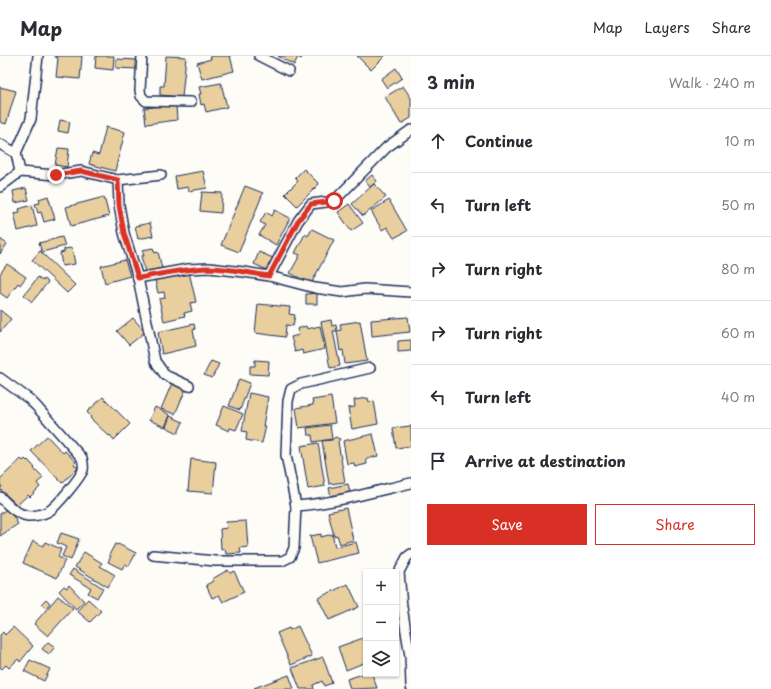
<!DOCTYPE html>
<html lang="en">
<head>
<meta charset="utf-8">
<style>
	:root { --surface:#fff; --page:#f2f2f3; --text:#2b2b33; --muted:#7c7c81; --line:#e1e1e2; --accent:#d93025 }
	body { margin:0; font-family:"Playpen Sans",sans-serif; background:var(--page); color:var(--text) }
	.controls { position:absolute; right:12px; bottom:12px; display:grid; overflow:hidden; border-radius:0px; box-shadow:0 1px 3px #0004 }
	.controls button { width:36px; height:36px; display:grid; place-items:center; padding:0; border:0; border-bottom:1px solid var(--line); background:var(--surface); color:var(--text); font:20px sans-serif }
	.stop { position:absolute; width:12px; height:12px; margin:-9px; border:3px solid #d93025; border-radius:50%; background:#fff }
	.stop.end { background:#d93025; border-color:#fff; box-shadow:0 1px 4px #0008 }
	.list { margin:0; padding:0; list-style:none }
	h2 { display:flex; justify-content:space-between; align-items:center; height:52px; margin:0; padding:0 16px; font-size:17px }
	h2 small { font-size:13px; font-weight:400; color:var(--muted) }
	.list li { display:grid; grid-template-columns:26px 1fr auto; gap:12px; align-items:center; box-sizing:border-box; height:64px; padding:0 16px; border-top:1px solid var(--line) }
	.list b { display:block; font-size:15px; white-space:nowrap }
	.list em { font-size:13px; font-style:normal; color:var(--muted) }
	.actions { display:flex; gap:8px; padding:12px 16px }
	.actions a { flex:1; padding:9px 0; border:1px solid var(--accent); border-radius:0px; text-align:center; font-size:14px; color:var(--accent) }
	.actions .main { background:var(--accent); color:#fff }
	.icon { flex:none; width:22px; height:22px; fill:none; stroke:currentColor; stroke-width:2; stroke-linecap:round; stroke-linejoin:round }
	.map { position:relative; flex:none; width:411px; height:633px; overflow:hidden }
	header { display:flex; align-items:center; gap:24px; box-sizing:border-box; height:56px; padding:0 20px; background:var(--surface); border-bottom:1px solid var(--line) }
	header strong { font-size:19px }
	nav { display:flex; gap:22px; margin-inline-start:auto; font-size:14px }
	main { display:flex }
	aside { flex:1; background:var(--surface) }
	.map>svg:first-child { display:block }
	.building { fill:#e9cf9e; stroke:#1b2f5e }
	.lines { fill:none; stroke-linecap:round; stroke-linejoin:round }
	.minor-casing { stroke:#1b2f5e; stroke-width:12 }
	.minor { stroke:#fdfcf7; stroke-width:9 }
	.route { stroke:#d93025; stroke-width:5 }
</style>
</head>
<body>
<header>
<strong>Map</strong>
<nav><a>Map</a><a>Layers</a><a>Share</a></nav>
</header>
<main>
<div class="map">
<svg width="411" height="633" viewBox="0 0 411 633">
	<rect width="100%" height="100%" fill="#fdfcf7"/>
	<filter id="ink" filterUnits="userSpaceOnUse"><feTurbulence type="fractalNoise" baseFrequency=".025" numOctaves="2"/><feDisplacementMap in="SourceGraphic" scale="8" xChannelSelector="R" yChannelSelector="G"/><feConvolveMatrix kernelMatrix="1 2 1 2 8 2 1 2 1" color-interpolation-filters="sRGB"/></filter>
	<g filter="url(#ink)">
		<!-- building -->
		<g class="building">
			<path d="M 55,0 L 82,0 L 80,23 L 56,21 L 58,2 L 55,1 Z"/>
			<path d="M 96,0 L 114,0 L 113,14 L 95,12 Z"/>
			<path d="M 166,0 L 186,1 L 182,41 L 160,39 L 160,30 L 164,30 Z"/>
			<path d="M 210,0 L 230,0 L 234,15 L 202,23 L 197,7 L 211,3 Z"/>
			<path d="M 278,0 L 303,0 L 301,3 L 298,1 L 294,9 Z"/>
			<path d="M 357,0 L 385,0 L 371,14 Z"/>
			<path d="M 116,3 L 138,4 L 137,13 L 116,12 Z"/>
			<path d="M 396,12 L 402,22 L 387,32 L 381,23 Z"/>
			<path d="M 221,27 L 227,51 L 206,56 L 204,48 L 201,49 L 199,38 L 201,38 L 199,31 Z"/>
			<path d="M 403,30 L 411,42 L 411,62 L 401,68 L 385,41 Z"/>
			<path d="M 0,31 L 16,35 L 6,68 L 0,66 Z"/>
			<path d="M 176,49 L 177,64 L 146,68 L 144,52 Z"/>
			<path d="M 60,64 L 70,66 L 68,77 L 58,75 Z"/>
			<path d="M 106,71 L 125,76 L 115,115 L 89,108 L 92,97 L 99,99 Z"/>
			<path d="M 58,92 L 69,93 L 67,111 L 55,109 Z"/>
			<path d="M 304,113 L 319,128 L 297,150 L 285,138 L 298,125 L 295,122 Z"/>
			<path d="M 203,115 L 207,132 L 189,135 L 188,131 L 177,133 L 175,120 Z"/>
			<path d="M 372,119 L 377,125 L 370,131 L 365,125 Z"/>
			<path d="M 374,128 L 386,141 L 363,160 L 352,148 Z"/>
			<path d="M 245,130 L 263,137 L 239,196 L 221,189 Z"/>
			<path d="M 26,132 L 29,144 L 15,147 L 13,135 Z"/>
			<path d="M 202,136 L 222,137 L 221,157 L 200,155 Z"/>
			<path d="M 48,140 L 55,163 L 44,166 L 41,156 L 38,157 L 35,148 L 40,147 L 39,143 Z"/>
			<path d="M 104,141 L 109,160 L 71,170 L 66,151 Z"/>
			<path d="M 389,144 L 407,175 L 394,182 L 387,171 L 382,174 L 371,155 Z"/>
			<path d="M 349,148 L 363,167 L 351,175 L 338,156 Z"/>
			<path d="M 32,149 L 37,170 L 18,175 L 14,157 L 20,156 L 19,153 Z"/>
			<path d="M 275,154 L 290,162 L 276,189 L 259,179 L 265,169 L 260,166 L 266,156 L 272,160 Z"/>
			<path d="M 150,167 L 153,180 L 138,183 L 135,170 Z"/>
			<path d="M 312,173 L 334,184 L 311,228 L 290,217 L 300,199 L 295,197 L 305,178 L 308,180 Z"/>
			<path d="M 62,181 L 65,190 L 42,196 L 39,187 Z"/>
			<path d="M 0,183 L 7,188 L 0,198 Z"/>
			<path d="M 72,192 L 75,208 L 62,210 L 60,197 L 64,196 L 64,193 Z"/>
			<path d="M 153,192 L 155,197 L 158,196 L 162,212 L 145,216 L 141,200 L 144,200 L 142,194 Z"/>
			<path d="M 40,195 L 75,229 L 67,237 L 32,204 Z"/>
			<path d="M 259,196 L 273,202 L 267,214 L 254,208 Z"/>
			<path d="M 125,204 L 130,220 L 105,227 L 101,210 Z"/>
			<path d="M 7,208 L 26,221 L 20,229 L 18,227 L 7,242 L 0,237 L 0,218 Z"/>
			<path d="M 189,216 L 196,246 L 190,247 L 192,255 L 184,257 L 185,260 L 164,265 L 159,243 L 165,242 L 164,236 L 158,237 L 155,224 Z"/>
			<path d="M 38,221 L 43,225 L 44,223 L 48,226 L 32,246 L 24,239 Z"/>
			<path d="M 317,237 L 317,248 L 306,248 L 306,238 Z"/>
			<path d="M 258,248 L 290,251 L 289,258 L 295,259 L 293,270 L 286,269 L 285,281 L 255,277 Z"/>
			<path d="M 0,254 L 11,263 L 0,276 Z"/>
			<path d="M 408,261 L 410,276 L 372,280 L 371,264 Z"/>
			<path d="M 133,262 L 145,276 L 129,289 L 117,275 Z"/>
			<path d="M 331,264 L 332,270 L 336,269 L 337,275 L 333,275 L 340,310 L 330,312 L 321,266 Z"/>
			<path d="M 360,265 L 367,305 L 345,308 L 343,294 L 340,295 L 337,275 L 341,274 L 340,268 Z"/>
			<path d="M 194,268 L 195,273 L 193,274 L 196,290 L 162,298 L 158,276 Z"/>
			<path d="M 306,270 L 307,273 L 320,270 L 325,293 L 303,298 L 302,294 L 295,296 L 291,281 L 299,279 L 297,273 Z"/>
			<path d="M 411,284 L 411,295 L 398,296 L 398,285 Z"/>
			<path d="M 255,304 L 269,305 L 268,319 L 250,318 L 250,310 L 255,310 Z"/>
			<path d="M 211,305 L 219,308 L 212,322 L 204,319 Z"/>
			<path d="M 239,323 L 250,327 L 240,354 L 229,350 Z"/>
			<path d="M 172,327 L 186,333 L 175,358 L 161,353 Z"/>
			<path d="M 249,337 L 268,341 L 263,370 L 266,370 L 262,387 L 246,384 L 247,376 L 242,375 Z"/>
			<path d="M 103,341 L 130,368 L 114,384 L 110,379 L 109,380 L 90,362 L 91,361 L 87,356 Z"/>
			<path d="M 331,341 L 335,367 L 299,372 L 296,352 L 313,349 L 312,344 Z"/>
			<path d="M 368,342 L 369,346 L 374,345 L 378,368 L 352,373 L 348,352 L 355,351 L 354,344 Z"/>
			<path d="M 224,350 L 243,358 L 236,374 L 230,372 L 229,375 L 216,369 Z"/>
			<path d="M 155,351 L 170,359 L 165,371 L 149,364 Z"/>
			<path d="M 170,360 L 183,366 L 178,377 L 166,371 Z"/>
			<path d="M 330,369 L 332,383 L 313,386 L 312,379 L 308,379 L 307,372 Z"/>
			<path d="M 411,370 L 411,390 L 396,392 L 393,372 Z"/>
			<path d="M 373,378 L 378,400 L 366,403 L 367,408 L 355,411 L 354,407 L 347,408 L 343,385 Z"/>
			<path d="M 47,380 L 63,397 L 65,395 L 76,406 L 74,408 L 78,412 L 62,427 L 31,395 Z"/>
			<path d="M 335,381 L 340,383 L 338,386 L 345,426 L 329,428 L 322,385 L 332,384 Z"/>
			<path d="M 318,387 L 325,430 L 308,433 L 301,390 Z"/>
			<path d="M 21,403 L 23,405 L 25,403 L 27,405 L 28,404 L 35,412 L 34,413 L 43,422 L 37,427 L 40,431 L 30,441 L 28,439 L 17,449 L 0,433 L 2,431 L 0,428 L 0,423 Z"/>
			<path d="M 191,403 L 216,406 L 213,437 L 188,435 Z"/>
			<path d="M 348,428 L 350,436 L 331,440 L 329,432 Z"/>
			<path d="M 8,452 L 18,468 L 0,480 L 0,458 Z"/>
			<path d="M 346,452 L 353,484 L 340,488 L 337,479 L 334,480 L 328,456 Z"/>
			<path d="M 246,465 L 248,491 L 240,492 L 241,497 L 226,498 L 225,493 L 221,494 L 220,473 L 227,472 L 226,466 Z"/>
			<path d="M 61,477 L 79,483 L 71,504 L 62,500 L 66,491 L 57,487 Z"/>
			<path d="M 321,478 L 321,481 L 332,478 L 335,491 L 356,486 L 359,497 L 317,507 L 310,480 Z"/>
			<path d="M 33,485 L 43,490 L 45,486 L 61,493 L 58,501 L 65,504 L 57,522 L 23,507 Z"/>
			<path d="M 115,488 L 117,489 L 118,488 L 136,497 L 129,510 L 125,508 L 122,513 L 108,506 L 111,500 L 109,499 Z"/>
			<path d="M 84,496 L 102,507 L 100,510 L 115,519 L 108,531 L 75,511 Z"/>
			<path d="M 73,513 L 103,532 L 97,542 L 88,537 L 91,532 L 69,519 Z"/>
			<path d="M 228,514 L 230,517 L 234,515 L 244,536 L 223,546 L 219,539 L 212,542 L 206,529 L 213,525 L 212,523 Z"/>
			<path d="M 348,528 L 359,551 L 329,564 L 318,542 Z"/>
			<path d="M 69,529 L 84,545 L 76,553 L 59,535 L 64,530 L 67,532 Z"/>
			<path d="M 58,540 L 73,552 L 48,580 L 34,568 Z"/>
			<path d="M 46,543 L 50,547 L 46,552 L 41,548 Z"/>
			<path d="M 88,543 L 101,555 L 90,566 L 77,555 Z"/>
			<path d="M 298,570 L 312,600 L 291,609 L 277,577 L 289,572 L 290,574 Z"/>
			<path d="M 13,571 L 33,590 L 20,606 L 18,603 L 9,612 L 6,609 L 2,613 L 0,611 L 0,579 L 3,576 L 5,579 Z"/>
			<path d="M 366,581 L 366,606 L 346,614 L 338,591 Z"/>
			<path d="M 48,586 L 55,591 L 49,598 L 42,593 Z"/>
			<path d="M 323,601 L 332,627 L 324,630 L 322,625 L 313,629 L 314,633 L 300,633 L 292,612 Z"/>
			<path d="M 30,604 L 50,613 L 44,625 L 24,615 Z"/>
			<path d="M 366,617 L 372,618 L 377,632 L 350,633 L 347,623 Z"/>
			<path d="M 289,619 L 294,633 L 255,633 L 254,632 Z"/>
		</g>
		<g class="lines">
			<!-- minor casing -->
			<g class="minor-casing">
				<g id="minor">
					<path d="M 142,0 L 140,34 L 141,40 L 146,45 L 191,46"/>
					<path d="M 259,0 L 289,15"/>
					<path d="M 0,88 L 16,97"/>
					<path d="M 20,116 L 55,119 L 81,115 L 118,124 L 161,119"/>
					<path d="M 118,124 L 119,149 L 124,177 L 138,222 L 155,305 L 165,319 L 189,330"/>
					<path d="M 0,131 L 20,116 L 16,97 L 31,63 L 38,0"/>
					<path d="M 269,220 L 298,165 L 311,148 L 334,145 L 387,91 L 411,74"/>
					<path d="M 138,222 L 188,213 L 209,212 L 244,216 L 269,220 L 315,232 L 342,236 L 365,233 L 411,236"/>
					<path d="M 0,322 L 29,343 L 36,350 L 82,402 C 83,407 84,410 83,414 C 80,422 56,451 49,455 C 42,459 35,460 28,460 C 16,458 8,449 0,441"/>
					<path d="M 296,450 C 335,447 373,436 411,427"/>
					<path d="M 153,499 L 215,505 L 282,505 L 290,501 L 294,492 L 296,450 L 286,399 L 288,345 L 291,333 L 301,328 L 370,312"/>
					<path d="M 411,631 L 410,600 L 402,551 L 399,516 L 407,501 L 411,498"/>
				</g>
			</g>
			<!-- minor -->
			<use href="#minor" class="minor"/>
		</g>
	</g>
	<g class="lines" filter="url(#ink)">
		<!-- route -->
		<path class="route" d="M 56,119 L 81,115 L 118,124 L 119,149 L 124,177 L 138,222 C 161,218 184,213 208,212 C 228,212 249,217 269,220 L 298,165 L 311,148 L 334,145"/>
	</g>
</svg>
<div class="controls">
<button>+</button>
<button>−</button>
<button><svg class="icon" aria-label="layers" viewBox="0 0 24 24"><path d="M12 4l9 5-9 5-9-5zM3 14l9 5 9-5"/></svg></button>
</div>
<div class="stop" style="left:334px;top:145px"></div>
<div class="stop end" style="left:56px;top:119px"></div>
</div>
<aside>
<h2>3 min<small>Walk · 240 m</small></h2>
<ul class="list">
<li><svg class="icon" aria-label="ahead" viewBox="0 0 24 24"><path d="M12 20V5M6 11l6-6 6 6"/></svg><div><b>Continue</b></div><em>10 m</em></li>
<li><svg class="icon" aria-label="left" viewBox="0 0 24 24"><path d="M17 20v-9H6M10 6l-5 5 5 5"/></svg><div><b>Turn left</b></div><em>50 m</em></li>
<li><svg class="icon" aria-label="right" viewBox="0 0 24 24"><path d="M7 20v-9h11M14 6l5 5-5 5"/></svg><div><b>Turn right</b></div><em>80 m</em></li>
<li><svg class="icon" aria-label="right" viewBox="0 0 24 24"><path d="M7 20v-9h11M14 6l5 5-5 5"/></svg><div><b>Turn right</b></div><em>60 m</em></li>
<li><svg class="icon" aria-label="left" viewBox="0 0 24 24"><path d="M17 20v-9H6M10 6l-5 5 5 5"/></svg><div><b>Turn left</b></div><em>40 m</em></li>
<li><svg class="icon" aria-label="arrive" viewBox="0 0 24 24"><path d="M6 21V4h12l-3 4 3 4H6"/></svg><div><b>Arrive at destination</b></div></li>
</ul>
<div class="actions"><a class="main">Save</a><a>Share</a></div>
</aside>
</main>
</body>
</html>
